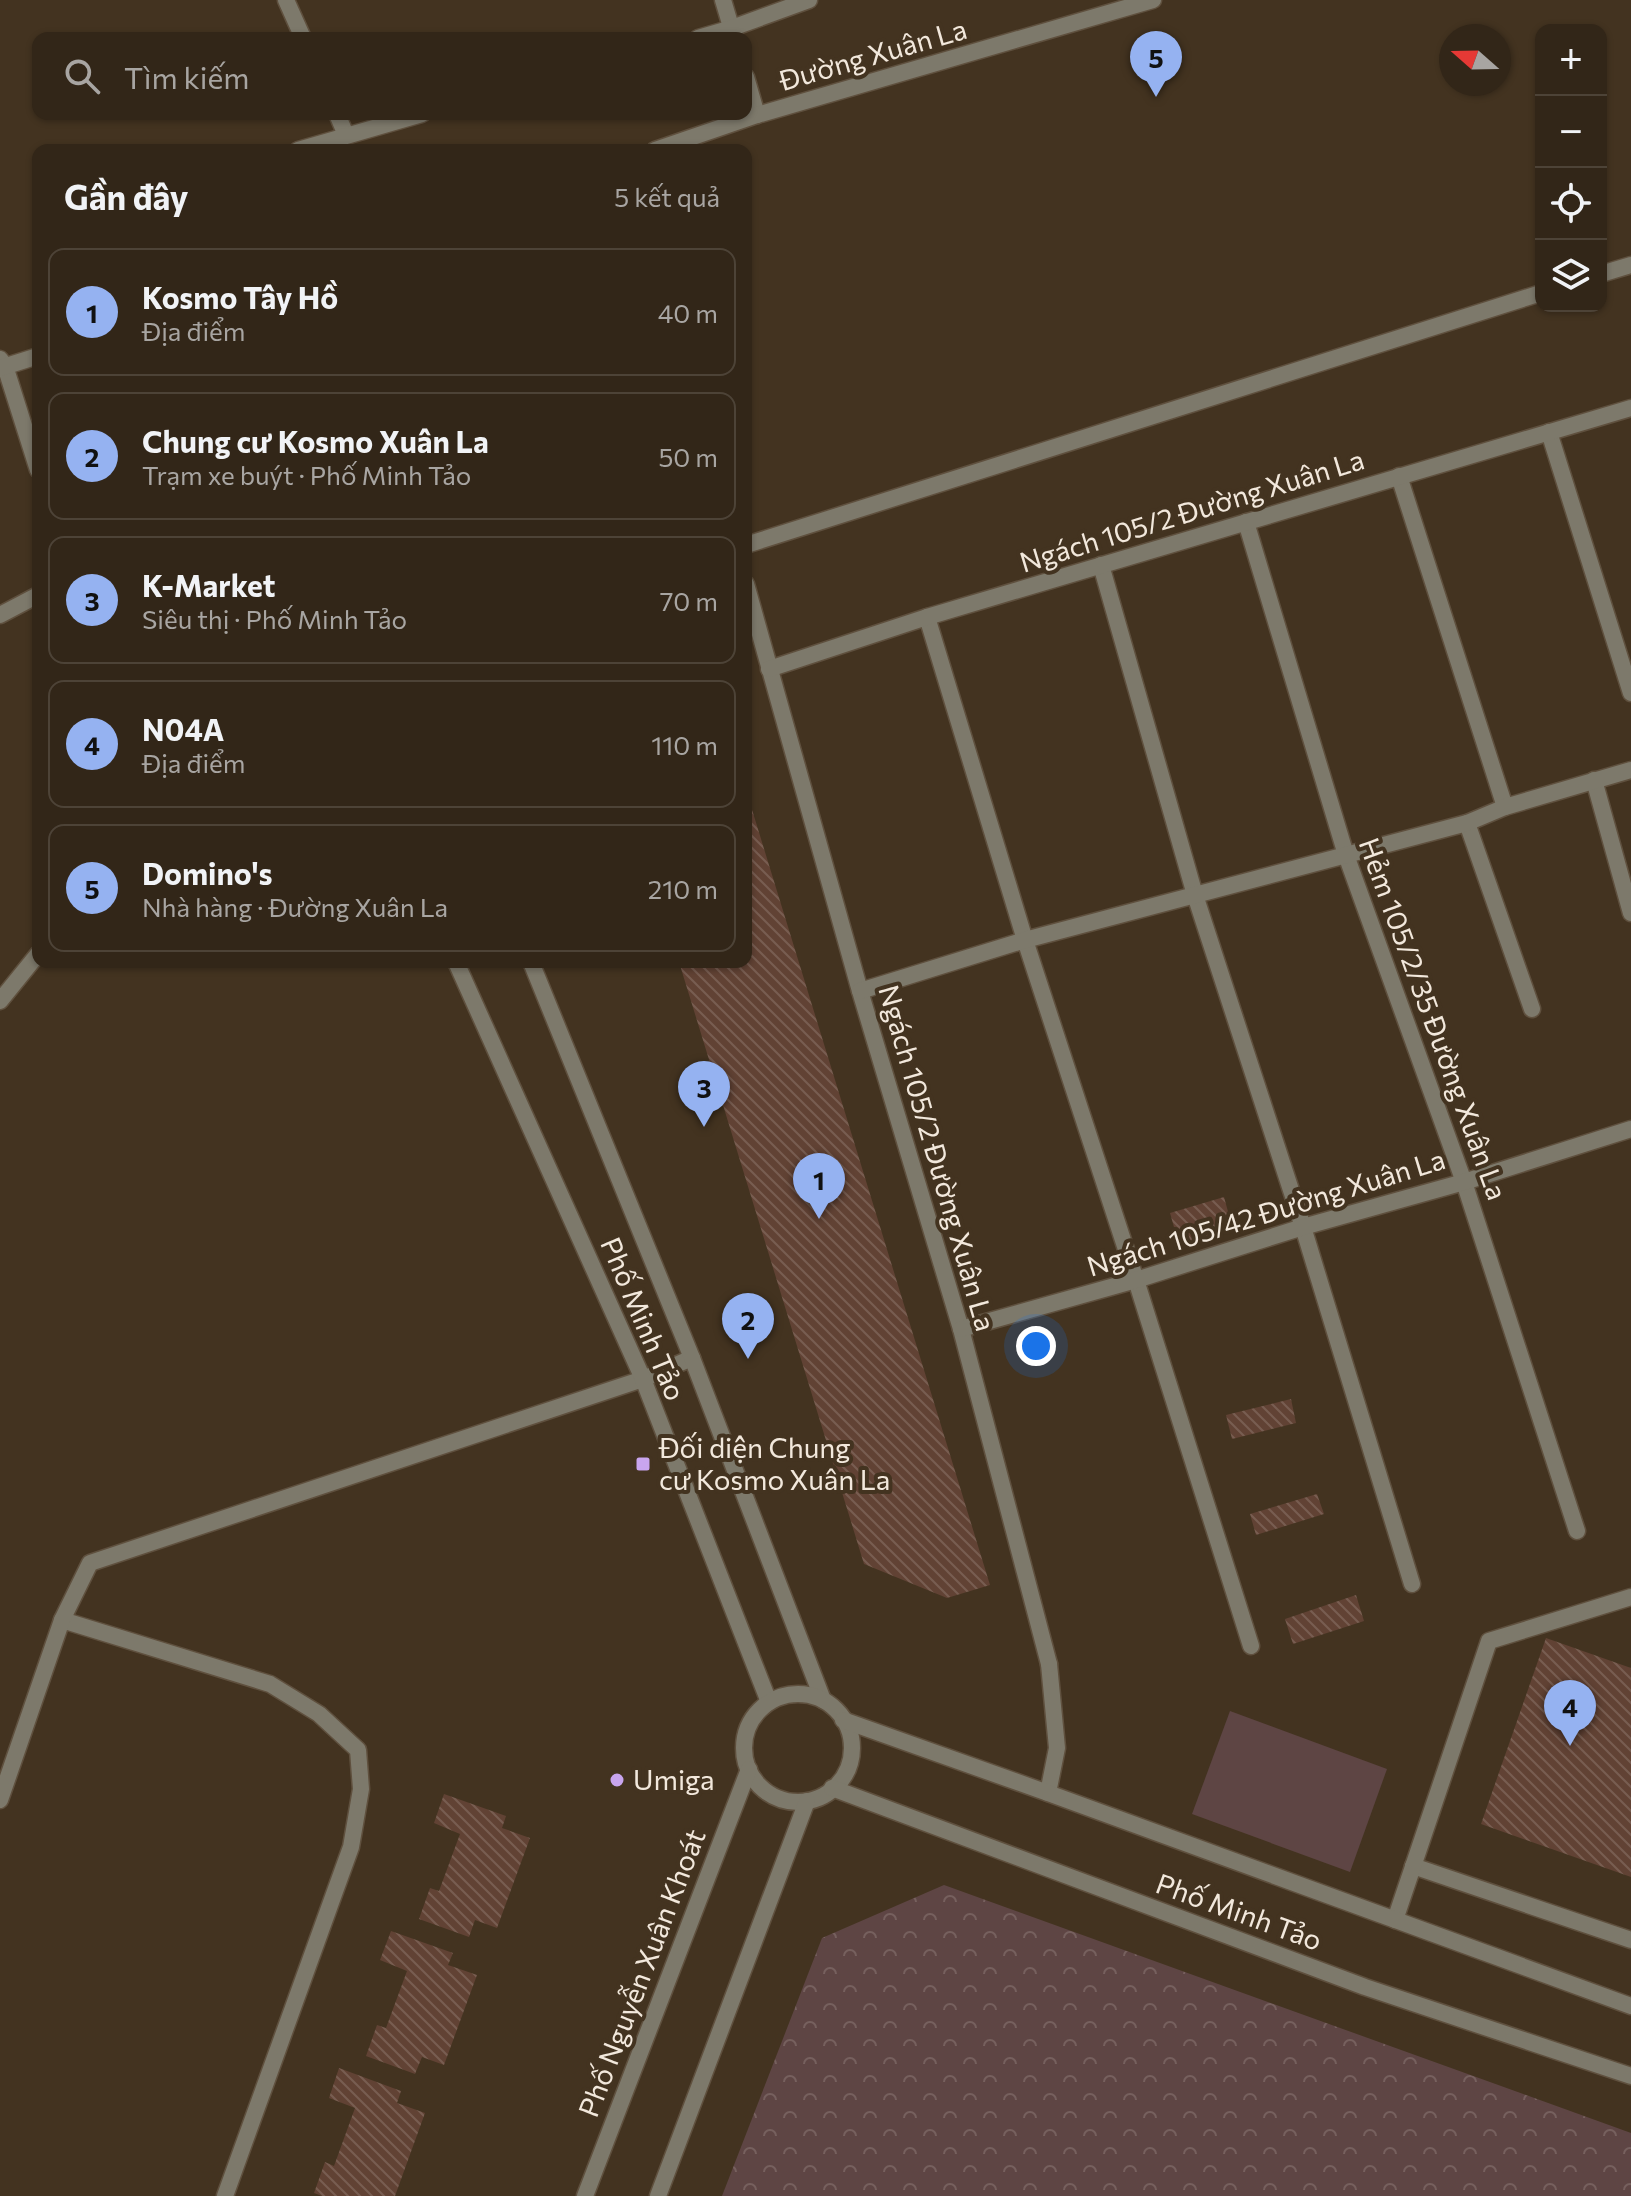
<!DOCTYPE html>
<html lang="vi">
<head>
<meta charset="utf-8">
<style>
	:root { --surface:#322618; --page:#3a2e21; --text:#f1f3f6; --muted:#a8a5a2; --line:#4d4337; --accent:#95b2f1 }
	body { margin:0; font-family:Commissioner,sans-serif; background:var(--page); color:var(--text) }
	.controls { position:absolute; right:24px; top:24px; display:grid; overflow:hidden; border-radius:16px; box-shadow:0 2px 6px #0004 }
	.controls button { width:72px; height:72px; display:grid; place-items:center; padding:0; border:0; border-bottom:2px solid var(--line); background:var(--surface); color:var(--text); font:40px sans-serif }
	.compass { position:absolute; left:1439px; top:24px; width:72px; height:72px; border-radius:50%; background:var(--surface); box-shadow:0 2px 6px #0004; rotate:290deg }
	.you { position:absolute; left:1036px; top:1346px; width:28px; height:28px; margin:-20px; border:6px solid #fff; border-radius:50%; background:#1a73e8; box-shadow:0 0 0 12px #1a73e833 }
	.badge { display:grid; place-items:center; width:52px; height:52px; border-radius:50%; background:var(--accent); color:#111; font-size:26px; font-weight:700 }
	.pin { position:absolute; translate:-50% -66px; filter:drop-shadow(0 2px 4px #0008) }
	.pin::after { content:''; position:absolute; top:42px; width:28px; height:24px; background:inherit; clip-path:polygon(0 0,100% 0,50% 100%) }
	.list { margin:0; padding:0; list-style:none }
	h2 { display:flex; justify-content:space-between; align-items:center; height:104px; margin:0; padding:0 32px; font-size:34px }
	h2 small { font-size:26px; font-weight:400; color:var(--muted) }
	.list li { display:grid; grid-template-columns:52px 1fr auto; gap:24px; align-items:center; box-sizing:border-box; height:128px; margin:0 16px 16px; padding:0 16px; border:2px solid var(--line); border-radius:16px }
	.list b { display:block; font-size:30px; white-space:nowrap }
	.list p { margin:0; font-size:26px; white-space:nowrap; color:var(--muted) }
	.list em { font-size:26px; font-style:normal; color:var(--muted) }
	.icon { flex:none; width:44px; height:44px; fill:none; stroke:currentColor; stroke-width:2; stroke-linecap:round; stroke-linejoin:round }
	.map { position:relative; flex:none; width:1631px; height:2196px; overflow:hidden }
	.search { position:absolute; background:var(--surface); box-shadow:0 2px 6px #0004; left:32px; top:32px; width:720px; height:88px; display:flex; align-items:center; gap:20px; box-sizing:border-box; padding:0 28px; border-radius:16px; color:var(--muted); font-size:30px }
	.panel { position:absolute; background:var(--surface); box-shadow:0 2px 6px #0004; left:32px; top:144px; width:720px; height:824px; border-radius:16px }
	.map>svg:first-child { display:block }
	.grass { fill:#5e4544 }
	.park { fill:url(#park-crowns) }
	.building { fill:url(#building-back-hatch) }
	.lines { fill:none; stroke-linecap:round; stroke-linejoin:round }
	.service-casing { stroke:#5f503e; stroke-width:19 }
	.minor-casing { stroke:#5f503e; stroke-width:19 }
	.tertiary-casing { stroke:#5f503e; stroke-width:19 }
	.service { stroke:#7d796b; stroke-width:16 }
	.minor { stroke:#7d796b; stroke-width:16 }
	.tertiary { stroke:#7d796b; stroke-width:16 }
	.poi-dot { fill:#c9a5ee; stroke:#433320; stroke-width:3 }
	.labels { text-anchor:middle; stroke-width:8; stroke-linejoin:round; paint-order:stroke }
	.street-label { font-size:28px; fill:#f2e8dc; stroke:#433320 }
	.poi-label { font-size:28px; fill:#f2e8dc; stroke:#433320; text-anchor:start }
</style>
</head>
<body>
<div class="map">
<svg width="1631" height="2196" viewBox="0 0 1631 2196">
	<defs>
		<pattern id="park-crowns" width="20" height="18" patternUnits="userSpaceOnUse" patternTransform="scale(2)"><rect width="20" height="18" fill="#5e4544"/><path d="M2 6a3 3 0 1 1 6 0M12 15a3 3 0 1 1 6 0" fill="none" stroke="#76605e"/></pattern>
		<pattern id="building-back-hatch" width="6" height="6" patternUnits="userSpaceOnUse" patternTransform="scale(2)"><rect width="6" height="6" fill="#614234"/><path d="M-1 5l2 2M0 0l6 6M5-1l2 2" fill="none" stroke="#785d51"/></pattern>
	</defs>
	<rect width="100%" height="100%" fill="#433320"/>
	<!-- grass -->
	<path class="grass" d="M 1230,1711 L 1387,1769 L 1350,1872 L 1192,1814 Z"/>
	<!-- park -->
	<path class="park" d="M 944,1885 L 1631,2133 L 1631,2196 L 722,2196 L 822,1938 Z"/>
	<!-- building -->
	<g class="building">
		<path d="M 746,790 L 990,1585 L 947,1598 L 864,1564 L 679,962 L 746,962 Z"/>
		<path d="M 1224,1197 L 1233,1230 L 1179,1245 L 1170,1213 Z"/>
		<path d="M 1291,1399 L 1296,1423 L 1232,1439 L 1226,1415 Z"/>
		<path d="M 1317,1494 L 1324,1514 L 1256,1535 L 1250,1514 Z"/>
		<path d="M 1356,1595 L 1364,1621 L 1293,1644 L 1285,1619 Z"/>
		<path d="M 1546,1638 L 1631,1668 L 1631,1877 L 1481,1824 Z"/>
		<path d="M 444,1794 L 506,1816 L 502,1828 L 530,1838 L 497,1928 L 475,1920 L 469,1937 L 419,1919 L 430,1888 L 439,1891 L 460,1834 L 434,1823 Z"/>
		<path d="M 391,1931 L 453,1953 L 448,1965 L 477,1975 L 444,2065 L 422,2057 L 415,2074 L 366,2056 L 377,2025 L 386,2028 L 407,1971 L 380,1960 Z"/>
		<path d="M 339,2068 L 401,2091 L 397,2103 L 425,2113 L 395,2196 L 322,2196 L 314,2193 L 325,2162 L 334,2166 L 355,2108 L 329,2098 Z"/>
	</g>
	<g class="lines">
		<!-- service casing -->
		<g class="service-casing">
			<g id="service">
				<path d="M 1048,1793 L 1057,1748 L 1049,1664"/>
				<path d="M 1413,1866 L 1631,1940"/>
			</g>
		</g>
		<!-- minor casing -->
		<g class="minor-casing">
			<g id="minor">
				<path d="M 286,0 L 303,38"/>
				<path d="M 723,0 L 734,37"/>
				<path d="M 698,38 L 732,28 L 809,0"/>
				<path d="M 746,77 L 757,115"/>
				<path d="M 337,114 L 346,135"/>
				<path d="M 298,150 L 422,114"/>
				<path d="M 1601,274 L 1631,265"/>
				<path d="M 0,359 L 5,366 L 38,470"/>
				<path d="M 1549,432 L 1631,693"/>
				<path d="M 1399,476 L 1505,807"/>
				<path d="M 1246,522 L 1346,855 L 1464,1182 L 1577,1531"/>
				<path d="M 746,545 L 1541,293"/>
				<path d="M 1101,565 L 1195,895 L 1303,1227 L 1412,1584"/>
				<path d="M 746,584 L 860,991 L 961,1329 L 1049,1664"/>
				<path d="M 0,615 L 38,595"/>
				<path d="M 927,617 L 1025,940 L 1136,1280 L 1251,1646"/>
				<path d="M 769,669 L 927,617 L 1631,408"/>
				<path d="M 1594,780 L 1631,913"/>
				<path d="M 1467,823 L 1532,1009"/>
				<path d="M 860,991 L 1025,940 L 1467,823 L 1505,807 L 1631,770"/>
				<path d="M 0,1001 L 38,954"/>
				<path d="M 961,1329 L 1136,1280 L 1303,1227 L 1464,1182 L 1631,1129"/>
				<path d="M 62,1620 L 270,1684 L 319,1714 L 358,1750 L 361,1789 L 351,1847 L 225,2196"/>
				<path d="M 0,1800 L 62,1620 L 90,1563 L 643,1379 L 692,1358"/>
				<path d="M 1395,1920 L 1489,1641 L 1631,1597"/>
			</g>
		</g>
		<!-- tertiary casing -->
		<g class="tertiary-casing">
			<g id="tertiary">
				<path d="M 655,150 L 757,115 L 1153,0"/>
				<path d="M 0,368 L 38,356"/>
				<path d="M 456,962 L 643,1379 L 769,1702"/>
				<path d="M 531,962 L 692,1358 L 823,1700"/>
				<circle cx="798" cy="1748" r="54"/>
				<path d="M 843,1720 L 1048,1793 L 1631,2006"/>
				<path d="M 832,1788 L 1365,1987 L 1631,2076"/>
				<path d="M 585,2196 L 749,1769"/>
				<path d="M 658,2196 L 807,1801"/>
			</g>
		</g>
		<!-- service -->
		<use href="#service" class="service"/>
		<!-- minor -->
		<use href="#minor" class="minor"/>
		<!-- tertiary -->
		<use href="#tertiary" class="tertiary"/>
	</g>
	<!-- markers -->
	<g class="poi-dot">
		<rect x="635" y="1456" width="16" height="16" rx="4"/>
		<circle cx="617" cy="1780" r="8"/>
	</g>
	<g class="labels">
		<!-- street labels -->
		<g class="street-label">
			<text transform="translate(873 55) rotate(-16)" y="10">Đường Xuân La</text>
			<text transform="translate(1192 511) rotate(-17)" y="10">Ngách 105/2 Đường Xuân La</text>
			<text transform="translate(1433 1019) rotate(70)" y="10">Hẻm 105/2/35 Đường Xuân La</text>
			<text transform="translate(937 1158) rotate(74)" y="10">Ngách 105/2 Đường Xuân La</text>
			<text transform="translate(1266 1213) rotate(-17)" y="10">Ngách 105/42 Đường Xuân La</text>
			<text transform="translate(643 1319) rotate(67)" y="10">Phố Minh Tảo</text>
			<text transform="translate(1239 1912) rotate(20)" y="10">Phố Minh Tảo</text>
			<text transform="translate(642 1973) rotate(-69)" y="10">Phố Nguyễn Xuân Khoát</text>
		</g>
		<!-- poi labels -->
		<g class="poi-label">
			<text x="659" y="1458">Đối diện Chung<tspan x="659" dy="32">cư Kosmo Xuân La</tspan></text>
			<text x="633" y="1790">Umiga</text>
		</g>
	</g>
</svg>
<div class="controls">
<button>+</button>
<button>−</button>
<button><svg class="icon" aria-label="locate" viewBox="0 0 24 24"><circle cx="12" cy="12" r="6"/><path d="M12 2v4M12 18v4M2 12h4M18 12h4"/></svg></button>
<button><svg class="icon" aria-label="layers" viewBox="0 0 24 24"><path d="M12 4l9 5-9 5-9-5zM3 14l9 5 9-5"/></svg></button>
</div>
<svg class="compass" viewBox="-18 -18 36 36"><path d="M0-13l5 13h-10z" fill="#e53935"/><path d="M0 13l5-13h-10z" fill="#a8a5a2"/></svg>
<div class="you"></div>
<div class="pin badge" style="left:819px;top:1219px">1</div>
<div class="pin badge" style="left:748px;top:1359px">2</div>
<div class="pin badge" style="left:704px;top:1127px">3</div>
<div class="pin badge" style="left:1570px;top:1746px">4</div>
<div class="pin badge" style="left:1156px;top:97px">5</div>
<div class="search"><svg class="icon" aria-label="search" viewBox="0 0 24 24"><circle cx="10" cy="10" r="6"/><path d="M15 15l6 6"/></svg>Tìm kiếm</div>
<section class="panel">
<h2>Gần đây<small>5 kết quả</small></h2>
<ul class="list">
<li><span class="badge">1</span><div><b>Kosmo Tây Hồ</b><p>Địa điểm</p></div><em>40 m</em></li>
<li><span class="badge">2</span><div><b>Chung cư Kosmo Xuân La</b><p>Trạm xe buýt · Phố Minh Tảo</p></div><em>50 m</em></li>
<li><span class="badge">3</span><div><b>K-Market</b><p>Siêu thị · Phố Minh Tảo</p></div><em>70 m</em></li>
<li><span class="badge">4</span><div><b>N04A</b><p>Địa điểm</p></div><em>110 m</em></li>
<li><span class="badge">5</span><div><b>Domino's</b><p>Nhà hàng · Đường Xuân La</p></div><em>210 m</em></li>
</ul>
</section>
</div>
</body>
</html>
